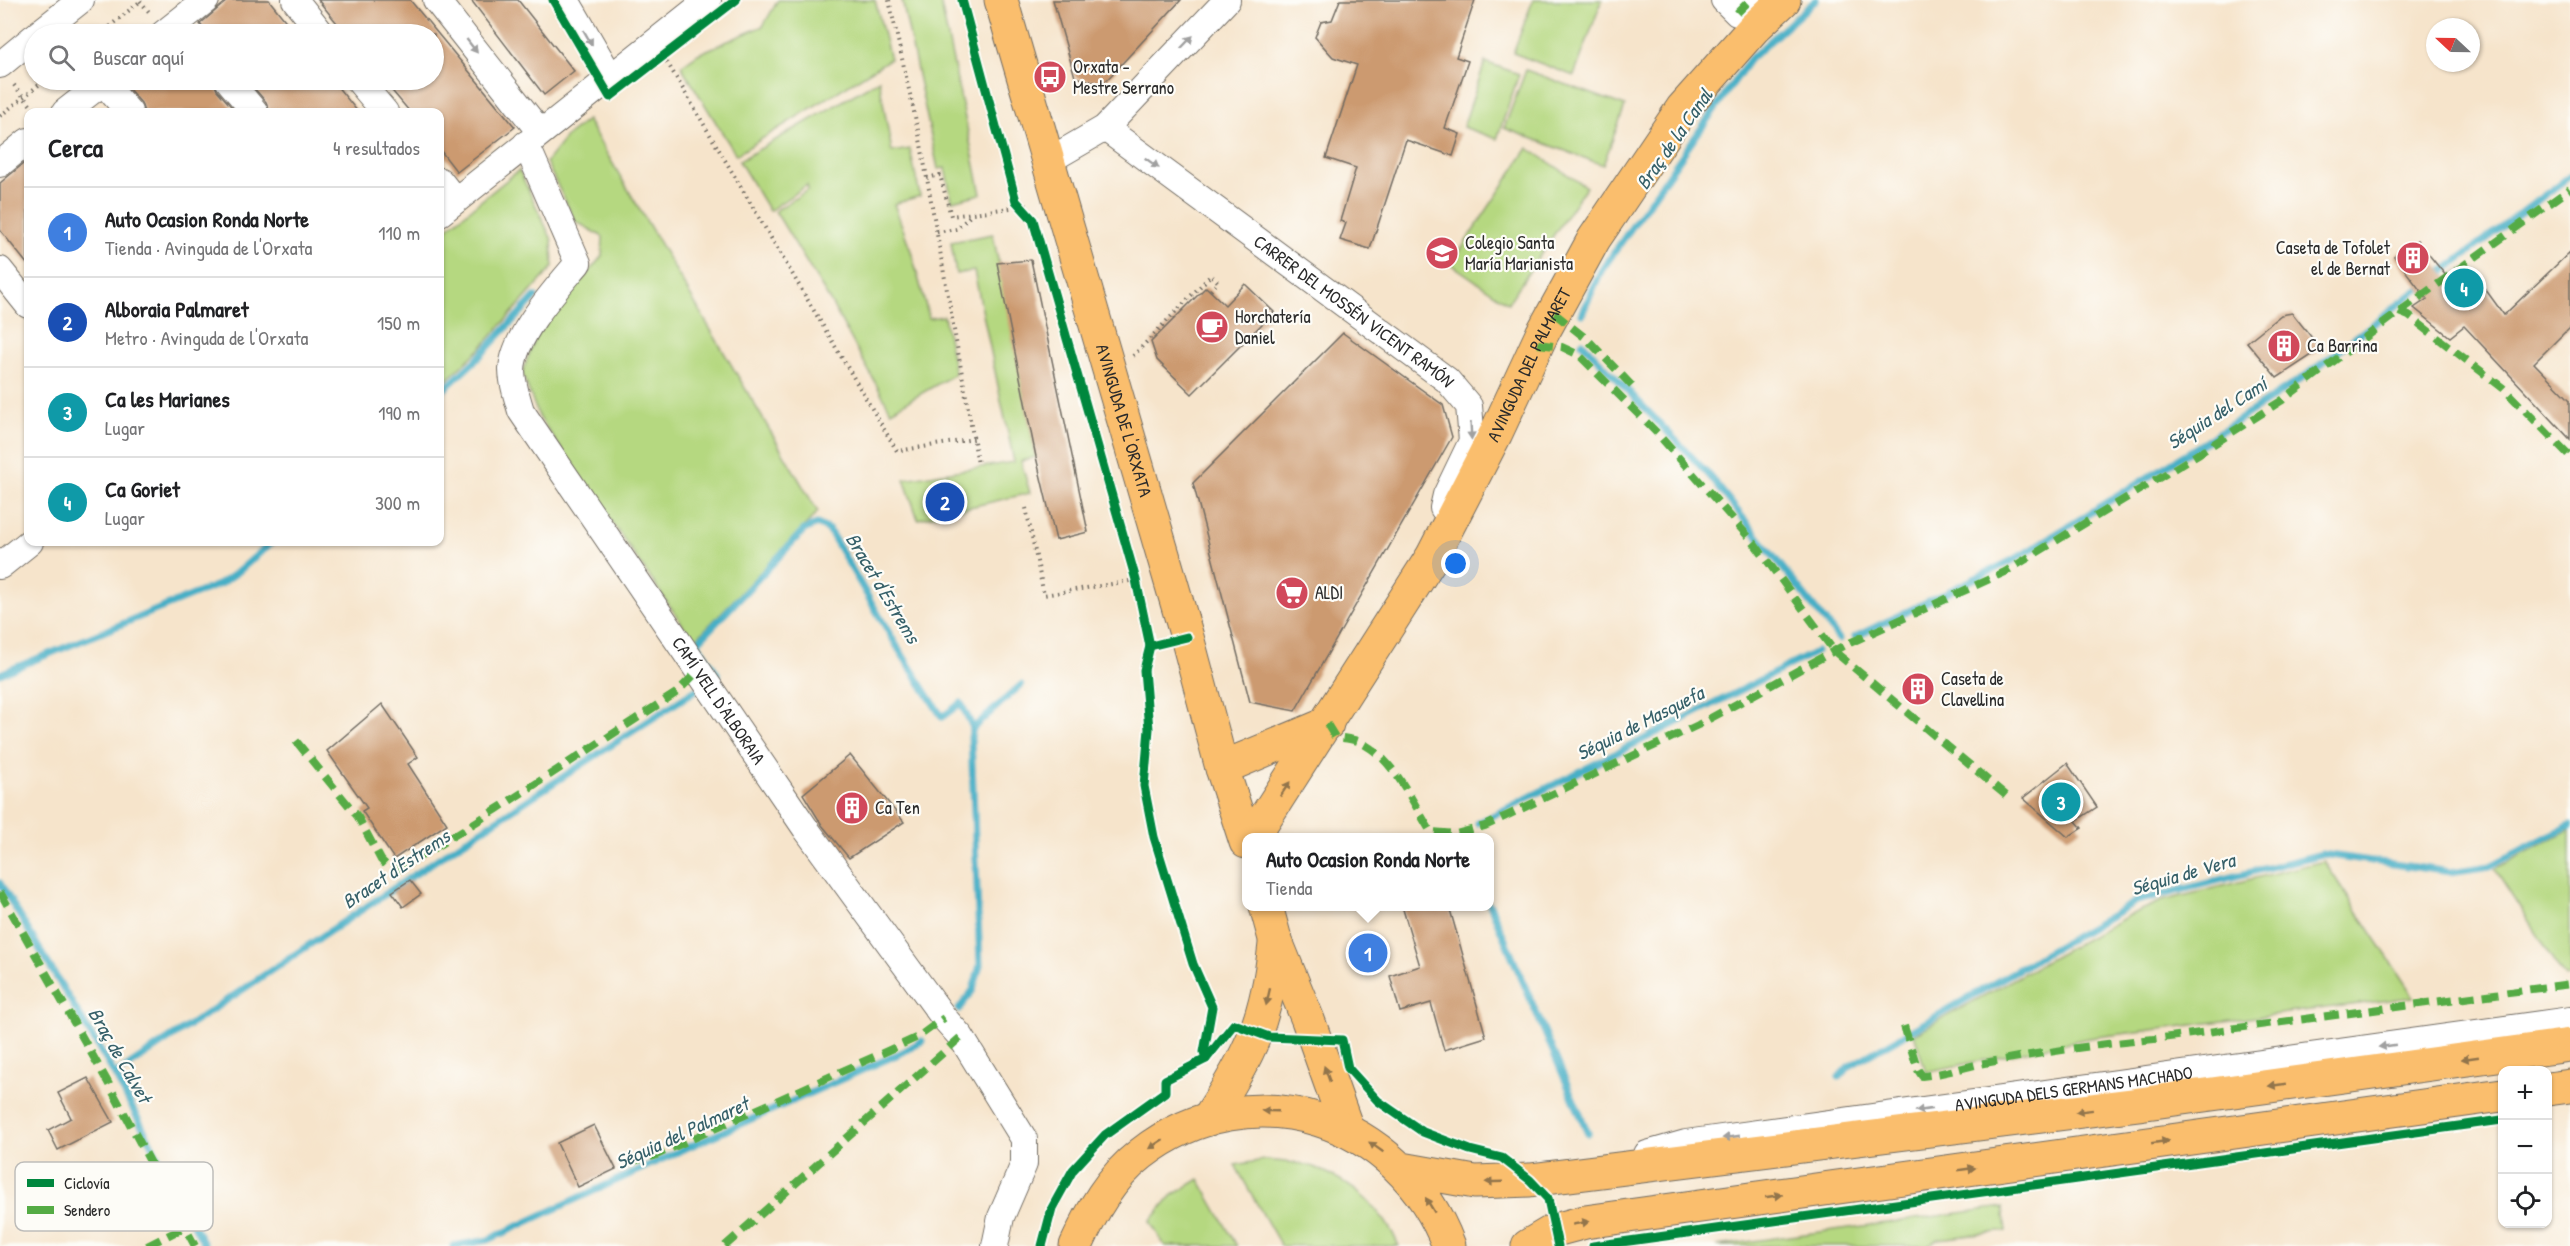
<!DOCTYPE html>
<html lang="es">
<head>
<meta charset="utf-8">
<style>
	:root { --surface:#fff; --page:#f2f2f2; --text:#202124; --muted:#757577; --line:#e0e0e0; --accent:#d1495b }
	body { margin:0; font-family:"Patrick Hand",sans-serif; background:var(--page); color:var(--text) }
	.controls { position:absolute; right:18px; bottom:18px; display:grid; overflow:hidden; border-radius:12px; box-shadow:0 2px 4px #0004 }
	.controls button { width:54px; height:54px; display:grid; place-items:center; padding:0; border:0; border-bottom:2px solid var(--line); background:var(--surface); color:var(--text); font:30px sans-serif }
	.compass { position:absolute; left:2426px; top:18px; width:54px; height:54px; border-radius:50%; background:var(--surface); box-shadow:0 2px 4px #0004; rotate:292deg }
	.you { position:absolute; left:1456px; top:564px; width:21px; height:21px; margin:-15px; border:4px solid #fff; border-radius:50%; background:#1a73e8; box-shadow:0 0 0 9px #1a73e833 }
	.badge { display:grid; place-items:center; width:39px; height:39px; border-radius:50%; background:var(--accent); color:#fff; font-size:20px; font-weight:700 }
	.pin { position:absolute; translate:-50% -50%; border:3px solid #fff; box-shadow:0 2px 6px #0006 }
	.popup { position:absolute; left:1242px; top:833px; width:252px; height:78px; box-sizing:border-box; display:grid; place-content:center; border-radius:12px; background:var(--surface); filter:drop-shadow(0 2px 4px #0005); font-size:20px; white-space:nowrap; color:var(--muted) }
	.popup b { font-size:22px; color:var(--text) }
	.popup::after { content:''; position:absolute; left:50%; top:100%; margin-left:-12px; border:12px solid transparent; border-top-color:var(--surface) }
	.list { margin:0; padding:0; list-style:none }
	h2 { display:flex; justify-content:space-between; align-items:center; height:78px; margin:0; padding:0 24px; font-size:26px }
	h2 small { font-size:20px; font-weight:400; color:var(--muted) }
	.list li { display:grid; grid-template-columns:39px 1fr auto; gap:18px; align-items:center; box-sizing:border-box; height:90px; padding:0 24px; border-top:2px solid var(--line) }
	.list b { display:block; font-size:22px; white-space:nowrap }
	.list p { margin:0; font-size:20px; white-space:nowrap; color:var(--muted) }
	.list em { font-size:20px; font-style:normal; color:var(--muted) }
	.icon { flex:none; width:33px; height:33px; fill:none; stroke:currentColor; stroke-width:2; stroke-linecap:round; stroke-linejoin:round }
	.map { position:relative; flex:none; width:2570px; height:1246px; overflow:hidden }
	.search { position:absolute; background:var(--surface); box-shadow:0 2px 4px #0004; left:24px; top:24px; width:420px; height:66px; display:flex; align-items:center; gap:15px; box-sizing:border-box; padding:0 21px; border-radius:33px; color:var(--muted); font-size:22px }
	.panel { position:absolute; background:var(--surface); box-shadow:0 2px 4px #0004; left:24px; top:108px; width:420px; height:438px; border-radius:12px }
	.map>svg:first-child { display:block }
	.green { fill:#b5d880; stroke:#708256; stroke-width:1.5 }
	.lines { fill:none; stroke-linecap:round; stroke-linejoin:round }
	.stream { stroke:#47afc6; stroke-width:7 }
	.building { fill:#cc9a6f }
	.minor-casing { stroke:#726c63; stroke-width:28 }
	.major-casing { stroke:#726c63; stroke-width:35 }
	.path { stroke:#726c63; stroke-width:4; stroke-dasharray:1.5 4.5; stroke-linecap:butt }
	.minor { stroke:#fff; stroke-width:26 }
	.major { stroke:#fabe6d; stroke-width:33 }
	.quiet { stroke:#54ab44; stroke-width:8; stroke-dasharray:15 8; stroke-linecap:butt }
	.cycleway-casing { stroke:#fdfcf7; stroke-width:13 }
	.cycleway { stroke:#00873e; stroke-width:9 }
	.oneway { fill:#a0a0a0 }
	.oneway2 { fill:#92744c }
	.labels { text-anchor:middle; stroke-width:4.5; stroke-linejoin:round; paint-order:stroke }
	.poi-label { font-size:18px; fill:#2b2b2b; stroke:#fdfcf7; text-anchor:start }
	.street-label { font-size:18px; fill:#2b2b2b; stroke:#fdfcf7 }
	.water-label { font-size:20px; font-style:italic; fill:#366069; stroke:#fdfcf7 }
	.key { fill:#fdfcf7; stroke:#bebdba; stroke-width:1.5 }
	.key-label { font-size:16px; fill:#2b2b2b }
</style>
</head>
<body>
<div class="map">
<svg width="2570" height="1246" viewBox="0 0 2570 1246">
	<rect width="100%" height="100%" fill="#fdfcf7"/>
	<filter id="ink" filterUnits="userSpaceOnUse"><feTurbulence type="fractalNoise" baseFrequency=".0167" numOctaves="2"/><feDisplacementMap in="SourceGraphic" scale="12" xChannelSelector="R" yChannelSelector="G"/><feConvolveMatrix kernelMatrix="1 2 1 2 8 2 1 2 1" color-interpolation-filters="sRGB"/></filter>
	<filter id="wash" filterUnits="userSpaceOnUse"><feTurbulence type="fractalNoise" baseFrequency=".008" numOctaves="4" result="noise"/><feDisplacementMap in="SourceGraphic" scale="24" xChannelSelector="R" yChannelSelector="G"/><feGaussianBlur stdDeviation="1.35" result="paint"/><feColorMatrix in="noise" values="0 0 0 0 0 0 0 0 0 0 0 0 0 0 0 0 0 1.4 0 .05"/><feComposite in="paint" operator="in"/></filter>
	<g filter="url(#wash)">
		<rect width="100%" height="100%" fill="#f6e4cb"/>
		<!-- green -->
		<g class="green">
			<path d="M 778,0 L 875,0 L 890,59 L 736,155 L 681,66 L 698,54 L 763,26 Z"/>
			<path d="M 902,0 L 940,0 L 981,194 L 952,201 L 945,168 L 938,169 Z"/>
			<path d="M 1533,0 L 1602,0 L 1574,76 L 1513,53 Z"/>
			<path d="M 1485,62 L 1519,74 L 1497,139 L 1463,127 Z"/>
			<path d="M 1526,70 L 1625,106 L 1603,165 L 1504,128 Z"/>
			<path d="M 879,80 L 892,152 L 910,149 L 920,196 L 894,204 L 911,251 L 929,318 L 944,316 L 955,374 L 891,411 L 829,299 L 775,211 L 808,190 L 807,185 L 769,211 L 739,161 Z"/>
			<path d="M 587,120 L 818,512 L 694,641 L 539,417 L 522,373 L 536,336 L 602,256 L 603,237 L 575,221 L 546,162 L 567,136 Z"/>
			<path d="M 1528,148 L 1586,187 L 1508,303 L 1451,264 Z"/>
			<path d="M 519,170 L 552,240 L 553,267 L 480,349 L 440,386 L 440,234 Z"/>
			<path d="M 993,234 L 1036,457 L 1021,461 L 1030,493 L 918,519 L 904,479 L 1014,462 L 974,271 L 956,274 L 951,242 Z"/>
			<path d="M 2570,829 L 2570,977 L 2565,977 L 2495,869 Z"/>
			<path d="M 2324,861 L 2414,997 L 2089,1038 L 1926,1072 L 1914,1034 L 2128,916 L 2162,901 Z"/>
			<path d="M 1264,1160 C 1280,1162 1301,1162 1316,1168 C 1352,1182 1384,1210 1399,1246 L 1281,1246 L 1235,1165 Z"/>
			<path d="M 1199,1179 L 1237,1246 L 1165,1246 L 1150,1222 L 1171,1196 Z"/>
			<path d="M 2003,1207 L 2006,1231 L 1938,1239 L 1926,1246 L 1717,1246 Z"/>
		</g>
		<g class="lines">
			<!-- stream -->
			<g class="stream">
				<path d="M 2437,276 L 2570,176"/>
				<path d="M 1582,314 L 1601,271 L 1750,59 L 1816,0"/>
				<path d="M 1582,343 L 1709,475 L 1839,639"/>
				<path d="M 440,393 L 477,359 L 535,297"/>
				<path d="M 1855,637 L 2017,558 L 2205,442 L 2308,374 L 2425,284"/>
				<path d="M 0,674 L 220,584 L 239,571 L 272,542"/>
				<path d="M 718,675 L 697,643 L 804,530 L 817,524 L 829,530 L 898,648 L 942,717 L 961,703 L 973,728"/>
				<path d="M 1478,823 L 1816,652"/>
				<path d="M 0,883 L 115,1075 L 205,1246"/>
				<path d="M 1490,905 L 1588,1133"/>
				<path d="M 959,1009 L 973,990 L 980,965 L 971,737 L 973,728 L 1021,685"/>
				<path d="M 115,1075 L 451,850 L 696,690"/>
				<path d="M 1839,1077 L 1848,1067 L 2137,901 L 2322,854 L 2450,872 L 2490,866 L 2570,825"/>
				<path d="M 453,1246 L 488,1240 L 684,1149 L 903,1052 L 922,1041"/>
			</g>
		</g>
		<g id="blocks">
			<!-- building -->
			<g class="building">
				<path d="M 228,0 L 269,0 L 296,34 L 208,34 L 200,24 Z"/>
				<path d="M 318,0 L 410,0 L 515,127 L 457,172 L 440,150 L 440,112 L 410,112 L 383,80 L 434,80 L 434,34 L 346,34 Z"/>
				<path d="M 471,0 L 518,0 L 574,71 L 544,95 Z"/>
				<path d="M 1053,0 L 1181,0 L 1103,84 L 1075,77 Z"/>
				<path d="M 1340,0 L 1475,0 L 1456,57 L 1468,61 L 1445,128 L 1460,134 L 1453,156 L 1406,140 L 1370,249 L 1340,240 L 1346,223 L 1340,221 L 1356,168 L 1326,158 L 1357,65 L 1333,57 L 1315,37 L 1321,22 L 1332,20 Z"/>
				<path d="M 124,80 L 213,80 L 217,90 L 236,112 L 144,112 L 141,103 L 122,81 Z"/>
				<path d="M 247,80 L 332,80 L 358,112 L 270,112 L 266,102 Z"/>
				<path d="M 28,160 L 28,265 L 0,230 L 0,183 Z"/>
				<path d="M 2417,240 L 2451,282 L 2470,268 L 2504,315 L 2570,252 L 2570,327 L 2534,363 L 2570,400 L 2570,439 L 2464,326 L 2450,337 L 2414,308 L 2427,299 L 2394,256 Z"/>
				<path d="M 1031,260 L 1088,532 L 1056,540 L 1036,457 L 997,263 Z"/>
				<path d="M 1245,284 L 1274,312 L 1192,394 L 1157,360 L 1151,342 L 1206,287 L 1225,305 Z"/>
				<path d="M 2292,313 L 2321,349 L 2277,378 L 2247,342 L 2281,315 Z"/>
				<path d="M 1343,333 L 1443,405 L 1452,437 L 1295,711 L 1250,702 L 1193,483 Z"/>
				<path d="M 382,704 L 418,757 L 408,764 L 447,824 L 394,859 L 362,811 L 367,808 L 327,751 Z"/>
				<path d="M 850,755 L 904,822 L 849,858 L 822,825 L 803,794 Z"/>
				<path d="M 2067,763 L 2097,807 L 2076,821 L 2082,828 L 2068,837 L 2023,798 Z"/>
				<path d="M 410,880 L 421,894 L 403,907 L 392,892 Z"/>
				<path d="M 1402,906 L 1449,906 L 1486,1037 L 1444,1050 L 1431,1003 L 1400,1012 L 1390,976 L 1420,966 Z"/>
				<path d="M 88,1078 L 113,1122 L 58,1150 L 48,1130 L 71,1118 L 58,1093 Z"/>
				<path d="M 594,1125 L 616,1169 L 578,1187 L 557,1143 Z"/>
			</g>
		</g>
	</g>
	<g filter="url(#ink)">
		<use href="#blocks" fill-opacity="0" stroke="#726c63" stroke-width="1.5"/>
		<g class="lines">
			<!-- minor casing -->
			<g class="minor-casing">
				<g id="minor">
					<path d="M 295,0 L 322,34"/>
					<path d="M 436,0 L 540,132"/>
					<path d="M 566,0 L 610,76"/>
					<path d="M 1724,0 L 1737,13 L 1750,0"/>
					<path d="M 38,34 L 81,0"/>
					<path d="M 163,34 L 206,0"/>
					<path d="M 0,65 L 34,37"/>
					<path d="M 228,80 L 255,112"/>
					<path d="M 358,80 L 385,112"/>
					<path d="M 103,82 L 129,112"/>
					<path d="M 65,112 L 106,80"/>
					<path id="s1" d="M 1105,128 L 1447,380 L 1469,406 L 1472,441 L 1446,495 L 1443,508"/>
					<path id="s2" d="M 526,144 L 578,263 C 557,288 513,336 512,370 C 512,384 517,397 521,411 L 806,829 L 944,1018 L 961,1037 L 1024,1139 L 1024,1164 L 1001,1217 L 995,1246"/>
					<path d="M 1048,161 L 1105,128 L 1227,0"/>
					<path d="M 0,164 L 28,141"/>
					<path d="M 440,181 L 455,200"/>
					<path d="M 440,213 L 708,0"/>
					<path d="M 0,270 L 28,305"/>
					<path d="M 0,566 L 30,542"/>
					<path id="s3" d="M 1647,1154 L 1686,1143 L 2570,1020"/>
				</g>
			</g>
			<!-- major casing -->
			<g class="major-casing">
				<g id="major">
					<path id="s4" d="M 1001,0 L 1187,637 L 1222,768 L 1246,842"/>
					<path d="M 1222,768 L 1327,724"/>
					<path id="s5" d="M 1252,838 L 1432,557 L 1496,433 L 1542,334 L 1594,239 L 1682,109 L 1754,28 L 1784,0"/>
					<path d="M 1266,906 L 1275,939 L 1308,1020 L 1347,1129"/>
					<path d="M 2548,1089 L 2570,1086"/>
					<path d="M 1208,1119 C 1250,1055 1267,1020 1275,944"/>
					<path d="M 1402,1169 L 1475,1182 L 1530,1180 L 2139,1104 L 2570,1045"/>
					<path d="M 1076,1246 C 1092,1211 1110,1178 1141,1154 C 1252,1068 1401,1118 1449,1246"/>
					<path d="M 1528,1246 L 1555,1230 L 1585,1222 L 2502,1095"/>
				</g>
			</g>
			<!-- path -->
			<g class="path">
				<path d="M 889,0 L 920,139 L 978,464"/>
				<path d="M 140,1 L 150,13"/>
				<path d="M 100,34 L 142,0"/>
				<path d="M 667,62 L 897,451 L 974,439"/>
				<path d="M 14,85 L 36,112"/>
				<path d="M 0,116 L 45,80"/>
				<path d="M 927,178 L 940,175 L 951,216 L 1032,205"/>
				<path d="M 937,232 L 957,229 L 972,214"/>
				<path d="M 1133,356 L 1211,275 L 1218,282 L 1210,291"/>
				<path d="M 1026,508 L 1044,595 L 1136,580"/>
			</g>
			<!-- minor -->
			<use href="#minor" class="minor"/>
			<!-- major -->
			<use href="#major" class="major"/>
			<!-- quiet -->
			<g class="quiet">
				<path d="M 1737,13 L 1750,0"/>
				<path d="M 2399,312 L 2409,316 L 2503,388 L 2570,456"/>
				<path d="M 1554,313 L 1588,340 L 1634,388"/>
				<path d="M 1538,344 L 1562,347 L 1579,355 L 1657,433 L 1754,543 L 1834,651 L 2009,798"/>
				<path d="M 1327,724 L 1335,737 C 1343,738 1355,739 1362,743 C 1395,760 1412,802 1431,832 L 1456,834 L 1485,826 L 1698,725 L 1843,646 L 2005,572 L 2198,454 L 2281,401 L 2399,312 L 2570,189"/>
				<path d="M 296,741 L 358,817 L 381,860 L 390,869 L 400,869 L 497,809 L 676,693 L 698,671"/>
				<path d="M 0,892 L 106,1079 L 195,1246"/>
				<path d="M 1904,1026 L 1918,1070 L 1922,1076 C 1945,1074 1967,1066 1990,1062 C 2045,1052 2099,1044 2154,1039 L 2570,984"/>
				<path d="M 628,1162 L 654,1156 L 918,1037 L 944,1018"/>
				<path d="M 147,1246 L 185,1227"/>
				<path d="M 725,1246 L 961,1037"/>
			</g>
			<!-- cycleway casing -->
			<g class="cycleway-casing">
				<g id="cycleway">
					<path d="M 553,0 L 610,97 L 736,0"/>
					<path d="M 962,0 L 1016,201 L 1033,220 L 1136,580 L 1150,646 L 1187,637"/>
					<path d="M 1150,646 L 1144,670 L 1149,729 L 1144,786 L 1154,837 L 1193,964 L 1212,1007 L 1204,1052 L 1206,1059"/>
					<path d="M 1042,1246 L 1052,1208 L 1073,1170 L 1105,1135 L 1165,1092 L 1165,1080 L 1206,1059 L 1234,1024 L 1269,1037 L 1342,1040 L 1348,1068 L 1378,1101 L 1423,1132 L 1470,1150 L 1502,1158 L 1530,1180 L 1548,1199 L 1558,1246"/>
					<path d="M 1593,1246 L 2502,1120"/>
				</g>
			</g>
			<!-- cycleway -->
			<use href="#cycleway" class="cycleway"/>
		</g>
		<!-- one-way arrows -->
		<defs><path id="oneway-solid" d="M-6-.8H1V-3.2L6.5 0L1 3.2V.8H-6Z" transform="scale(1.5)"/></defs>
		<g class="oneway">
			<use href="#oneway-solid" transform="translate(588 38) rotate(60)"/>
			<use href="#oneway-solid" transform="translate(1187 42) rotate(-46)"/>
			<use href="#oneway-solid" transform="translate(472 46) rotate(52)"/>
			<use href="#oneway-solid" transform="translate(1152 163) rotate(36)"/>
			<use href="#oneway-solid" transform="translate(1471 431) rotate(87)"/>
			<use href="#oneway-solid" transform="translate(2387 1046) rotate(172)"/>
			<use href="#oneway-solid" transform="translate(1924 1110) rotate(172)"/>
			<use href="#oneway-solid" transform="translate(1731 1137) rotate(172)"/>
		</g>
		<g class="oneway2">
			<use href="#oneway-solid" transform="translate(1285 789) rotate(-56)"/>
			<use href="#oneway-solid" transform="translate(1268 997) rotate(103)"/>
			<use href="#oneway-solid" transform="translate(2470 1058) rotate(172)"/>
			<use href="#oneway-solid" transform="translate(1327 1074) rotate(-110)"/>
			<use href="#oneway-solid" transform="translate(2277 1085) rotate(172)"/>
			<use href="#oneway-solid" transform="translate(1270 1111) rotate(-178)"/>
			<use href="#oneway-solid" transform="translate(2084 1111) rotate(173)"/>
			<use href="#oneway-solid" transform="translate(2160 1142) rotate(-8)"/>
			<use href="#oneway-solid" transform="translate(1156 1144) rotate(147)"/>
			<use href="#oneway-solid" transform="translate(1376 1147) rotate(-145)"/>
			<use href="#oneway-solid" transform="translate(1967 1169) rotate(-8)"/>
			<use href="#oneway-solid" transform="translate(1494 1182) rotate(178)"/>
			<use href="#oneway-solid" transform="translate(1774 1196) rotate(-8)"/>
			<use href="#oneway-solid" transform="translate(1430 1205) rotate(-121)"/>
			<use href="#oneway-solid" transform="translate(1581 1223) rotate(-10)"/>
		</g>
	</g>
	<!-- icons -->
	<defs>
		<g id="bus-disc" transform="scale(1.725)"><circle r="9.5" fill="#d1495b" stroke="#fdfcf7"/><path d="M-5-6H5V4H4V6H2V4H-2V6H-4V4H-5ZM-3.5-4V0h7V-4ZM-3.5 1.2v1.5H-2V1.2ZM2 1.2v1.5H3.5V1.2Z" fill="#fff"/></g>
		<g id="school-disc" transform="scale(1.725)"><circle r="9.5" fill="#d1495b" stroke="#fdfcf7"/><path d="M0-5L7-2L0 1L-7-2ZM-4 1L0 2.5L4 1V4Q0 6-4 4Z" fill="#fff"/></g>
		<g id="building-disc" transform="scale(1.725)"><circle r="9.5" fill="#d1495b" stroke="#fdfcf7"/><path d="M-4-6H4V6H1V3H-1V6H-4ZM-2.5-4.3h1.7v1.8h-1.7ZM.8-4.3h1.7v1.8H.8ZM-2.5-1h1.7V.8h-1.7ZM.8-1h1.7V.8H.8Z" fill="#fff"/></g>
		<g id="cafe-disc" transform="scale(1.725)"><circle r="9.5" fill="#d1495b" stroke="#fdfcf7"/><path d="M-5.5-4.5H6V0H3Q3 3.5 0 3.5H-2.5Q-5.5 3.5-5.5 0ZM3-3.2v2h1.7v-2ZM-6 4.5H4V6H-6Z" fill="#fff"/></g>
		<g id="supermarket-disc" transform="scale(1.725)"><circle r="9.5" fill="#d1495b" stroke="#fdfcf7"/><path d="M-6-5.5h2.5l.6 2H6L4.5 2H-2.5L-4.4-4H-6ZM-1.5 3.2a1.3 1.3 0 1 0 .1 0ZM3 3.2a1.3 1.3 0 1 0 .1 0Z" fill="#fff"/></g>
	</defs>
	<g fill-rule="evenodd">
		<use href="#bus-disc" x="1050" y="77"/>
		<use href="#school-disc" x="1442" y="253"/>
		<use href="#building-disc" x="2413" y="258"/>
		<use href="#cafe-disc" x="1212" y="327"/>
		<use href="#building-disc" x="2284" y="346"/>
		<use href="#supermarket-disc" x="1292" y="593"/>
		<use href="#building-disc" x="1918" y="689"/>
		<use href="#building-disc" x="852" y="808"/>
	</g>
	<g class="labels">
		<!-- poi labels -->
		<g class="poi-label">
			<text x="1073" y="73">Orxata -<tspan x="1073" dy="21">Mestre Serrano</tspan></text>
			<text x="1465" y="249">Colegio Santa<tspan x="1465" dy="21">María Marianista</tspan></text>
			<text x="2390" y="254" text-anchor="end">Caseta de Tofolet<tspan x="2390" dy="21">el de Bernat</tspan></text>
			<text x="1235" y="323">Horchatería<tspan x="1235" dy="21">Daniel</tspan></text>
			<text x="2307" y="352">Ca Barrina</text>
			<text x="1315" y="599">ALDI</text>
			<text x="1941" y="685">Caseta de<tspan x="1941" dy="21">Clavellina</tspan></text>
			<text x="875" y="814">Ca Ten</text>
		</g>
		<!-- street labels -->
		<g class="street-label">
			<text dy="6" stroke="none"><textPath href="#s1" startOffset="309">CARRER DEL MOSSÉN VICENT RAMÓN</textPath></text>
			<text dy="6" stroke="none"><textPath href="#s5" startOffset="549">AVINGUDA DEL PALMARET</textPath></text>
			<text dy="6" stroke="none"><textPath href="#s4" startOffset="438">AVINGUDA DE L'ORXATA</textPath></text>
			<text dy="6" stroke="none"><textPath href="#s2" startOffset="650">CAMÍ VELL D'ALBORAIA</textPath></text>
			<text dy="6" stroke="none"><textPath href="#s3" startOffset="432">AVINGUDA DELS GERMANS MACHADO</textPath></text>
		</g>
		<!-- water labels -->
		<g class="water-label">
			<text transform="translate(1674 139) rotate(-55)" y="7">Braç de la Canal</text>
			<text transform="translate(2217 413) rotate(-33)" y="7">Séquia del Camí</text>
			<text transform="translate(883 588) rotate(59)" y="7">Bracet d'Estrems</text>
			<text transform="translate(1640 723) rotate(-27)" y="7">Séquia de Masquefa</text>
			<text transform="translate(396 869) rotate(-34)" y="7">Bracet d'Estrems</text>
			<text transform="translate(2183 874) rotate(-16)" y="7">Séquia de Vera</text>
			<text transform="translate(120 1055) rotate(60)" y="7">Braç de Calvet</text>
			<text transform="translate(682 1133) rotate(-25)" y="7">Séquia del Palmaret</text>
		</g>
	</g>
	<!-- legend -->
	<rect x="15" y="1162" width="198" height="69" rx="9" class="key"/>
	<rect x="27" y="1179" width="27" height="8" fill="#00873e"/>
	<rect x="27" y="1206" width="27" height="8" fill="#54ab44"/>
	<g class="key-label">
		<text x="64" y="1189">Ciclovía</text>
		<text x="64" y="1216">Sendero</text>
	</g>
</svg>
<div class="controls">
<button>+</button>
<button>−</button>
<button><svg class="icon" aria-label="locate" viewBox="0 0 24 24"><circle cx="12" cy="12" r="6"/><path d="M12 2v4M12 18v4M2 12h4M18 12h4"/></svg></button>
</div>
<svg class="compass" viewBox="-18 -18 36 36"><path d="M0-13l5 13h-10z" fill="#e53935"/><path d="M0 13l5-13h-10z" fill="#757577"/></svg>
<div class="you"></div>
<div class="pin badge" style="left:1368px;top:953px;background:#3f7fe0">1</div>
<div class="popup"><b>Auto Ocasion Ronda Norte</b>Tienda</div>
<div class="pin badge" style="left:945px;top:502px;background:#1a4fb4">2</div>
<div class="pin badge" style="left:2061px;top:802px;background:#0f9aa8">3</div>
<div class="pin badge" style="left:2464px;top:288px;background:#0f9aa8">4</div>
<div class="search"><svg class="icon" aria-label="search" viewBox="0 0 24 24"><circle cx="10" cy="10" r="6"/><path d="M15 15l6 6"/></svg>Buscar aquí</div>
<section class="panel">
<h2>Cerca<small>4 resultados</small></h2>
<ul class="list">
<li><span class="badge" style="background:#3f7fe0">1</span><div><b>Auto Ocasion Ronda Norte</b><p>Tienda · Avinguda de l'Orxata</p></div><em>110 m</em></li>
<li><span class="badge" style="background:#1a4fb4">2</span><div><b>Alboraia Palmaret</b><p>Metro · Avinguda de l'Orxata</p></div><em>150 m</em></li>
<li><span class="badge" style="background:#0f9aa8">3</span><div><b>Ca les Marianes</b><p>Lugar</p></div><em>190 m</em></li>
<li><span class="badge" style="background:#0f9aa8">4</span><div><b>Ca Goriet</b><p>Lugar</p></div><em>300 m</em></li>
</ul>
</section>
</div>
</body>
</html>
